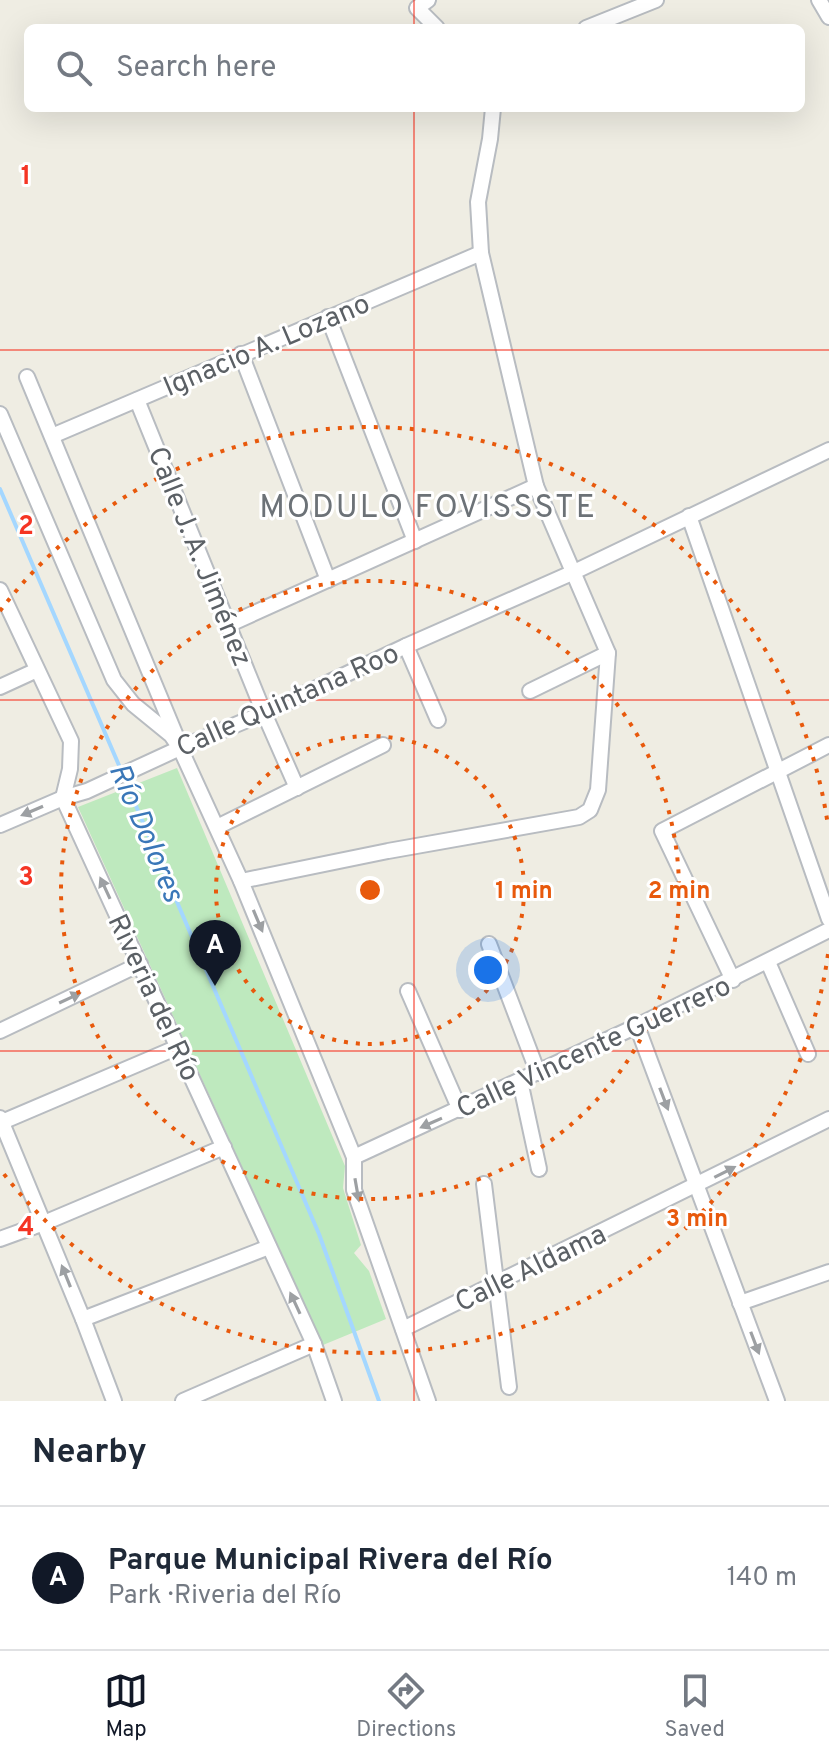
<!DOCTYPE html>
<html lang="en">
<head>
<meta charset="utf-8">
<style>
	:root { --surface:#fff; --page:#f2f2f3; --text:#1f2937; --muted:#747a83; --line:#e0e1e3; --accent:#111827 }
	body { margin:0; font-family:Overpass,sans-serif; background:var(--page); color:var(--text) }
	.you { position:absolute; left:488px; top:970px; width:28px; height:28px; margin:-20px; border:6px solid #fff; border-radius:50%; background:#1a73e8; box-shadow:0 0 0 12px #1a73e833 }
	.badge { display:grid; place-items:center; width:52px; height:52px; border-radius:50%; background:var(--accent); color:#fff; font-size:26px; font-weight:700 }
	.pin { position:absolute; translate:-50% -66px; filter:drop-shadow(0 2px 4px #0008) }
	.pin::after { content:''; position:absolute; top:42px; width:28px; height:24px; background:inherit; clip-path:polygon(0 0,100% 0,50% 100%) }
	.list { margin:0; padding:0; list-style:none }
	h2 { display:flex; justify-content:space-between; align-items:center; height:104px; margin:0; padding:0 32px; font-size:34px }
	h2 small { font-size:26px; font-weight:400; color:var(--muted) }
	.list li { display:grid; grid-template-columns:52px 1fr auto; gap:24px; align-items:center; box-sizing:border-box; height:144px; padding:0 32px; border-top:2px solid var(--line) }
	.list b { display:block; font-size:30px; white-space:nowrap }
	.list p { margin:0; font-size:26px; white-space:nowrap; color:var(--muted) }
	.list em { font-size:26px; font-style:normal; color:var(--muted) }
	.icon { flex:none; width:44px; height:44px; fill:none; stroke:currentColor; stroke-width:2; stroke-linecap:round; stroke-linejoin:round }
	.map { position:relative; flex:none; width:829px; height:1401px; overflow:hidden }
	.search { position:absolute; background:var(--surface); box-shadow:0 8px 32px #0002; left:24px; right:24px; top:24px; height:88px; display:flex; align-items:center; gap:20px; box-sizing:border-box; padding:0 28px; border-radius:12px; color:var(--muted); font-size:30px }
	.sheet { height:248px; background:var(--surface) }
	nav { display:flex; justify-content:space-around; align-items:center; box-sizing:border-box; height:112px; border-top:2px solid var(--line); background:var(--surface); font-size:22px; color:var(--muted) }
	nav a { display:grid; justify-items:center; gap:4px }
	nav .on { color:var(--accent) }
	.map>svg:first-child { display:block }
	.green { fill:#bee9be }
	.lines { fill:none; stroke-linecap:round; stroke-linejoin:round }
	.stream { stroke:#a4d7ff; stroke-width:4 }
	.street-casing { stroke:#b8bcc1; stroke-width:18 }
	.street { stroke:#fff; stroke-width:14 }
	.oneway { fill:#9da0a3 }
	.grid { fill:none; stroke:#f53524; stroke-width:2; stroke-opacity:0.55 }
	.ring { fill:none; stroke:#e8590c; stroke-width:4; stroke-dasharray:4 8 }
	.labels { text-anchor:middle; stroke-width:6; stroke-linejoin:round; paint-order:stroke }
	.street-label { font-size:28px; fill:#5b6065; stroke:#fff }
	.water-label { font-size:30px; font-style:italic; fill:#3a77b8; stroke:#fff }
	.quarter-label { font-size:32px; letter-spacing:2px; fill:#6c7277; stroke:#fff }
	.grid-label { font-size:26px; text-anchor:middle; font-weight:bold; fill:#f53524; stroke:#fff; stroke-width:6; stroke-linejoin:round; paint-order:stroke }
	.centre { fill:#e8590c; stroke:#fff; stroke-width:4 }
	.ring-label { font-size:24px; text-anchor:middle; font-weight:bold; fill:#e8590c; stroke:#fff; stroke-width:6; stroke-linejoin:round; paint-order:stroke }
</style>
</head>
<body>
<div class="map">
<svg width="829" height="1401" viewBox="0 0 829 1401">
	<rect width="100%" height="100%" fill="#efede3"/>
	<!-- green -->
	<path class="green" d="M 177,768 L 345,1166 L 343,1188 L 361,1245 L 354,1253 L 369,1271 L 386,1319 L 323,1345 L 78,807 Z"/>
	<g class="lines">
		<!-- stream -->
		<g class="stream">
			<path d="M 0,489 L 121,770"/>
			<path d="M 124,778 L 319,1234 L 379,1401"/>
		</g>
		<!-- street casing -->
		<g class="street-casing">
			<g id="street">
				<path d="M 428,0 L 417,8 L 437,28"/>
				<path d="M 819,0 L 829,17"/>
				<path d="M 586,28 L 656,0"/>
				<path d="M 328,317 L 415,541"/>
				<path d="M 241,354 L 328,580"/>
				<path d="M 27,377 L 176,736"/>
				<path d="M 137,400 L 264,713 L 297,788"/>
				<path d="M 0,414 L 114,680 L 133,704 L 171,735 L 180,748 L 241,881 L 354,1157 L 354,1190 L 428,1401"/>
				<path d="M 52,436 L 481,253"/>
				<path d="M 689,516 L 829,919"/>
				<path d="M 0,590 L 71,741 L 70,769 L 63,798 L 314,1344 L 334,1401"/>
				<path d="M 230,624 L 536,486"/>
				<path d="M 406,646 L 438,720"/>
				<path d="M 0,687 L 37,670"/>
				<path d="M 530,691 L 608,653"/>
				<path d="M 0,825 L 63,798 L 87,791 L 180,748 L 264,713 L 406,646 L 574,572 L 829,450"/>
				<path d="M 217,827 L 383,745"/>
				<path d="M 241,881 L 388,851 L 579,817 L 590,810 L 598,790 L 608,653 L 536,486 L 481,253 L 478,202 L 490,139 L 493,108"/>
				<path d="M 489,944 L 538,1073"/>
				<path d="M 768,962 L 808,1054"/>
				<path d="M 733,980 L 662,831 L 829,745"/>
				<path d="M 408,991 L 460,1110"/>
				<path d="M 637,1026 L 777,1401"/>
				<path d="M 0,1031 L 140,964"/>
				<path d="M 520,1081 L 539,1169"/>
				<path d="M 0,1118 L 83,1319 L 114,1401"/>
				<path d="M 2,1122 L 178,1047"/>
				<path d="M 354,1157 L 637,1026 L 829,930"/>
				<path d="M 484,1184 L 509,1387"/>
				<path d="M 0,1239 L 44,1223 L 224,1147"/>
				<path d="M 740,1303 L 829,1272"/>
				<path d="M 83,1319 L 269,1247"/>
				<path d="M 403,1329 L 829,1119"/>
				<path d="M 183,1401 L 314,1344"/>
			</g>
		</g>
		<!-- street -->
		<use href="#street" class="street"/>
	</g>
	<!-- one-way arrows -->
	<defs><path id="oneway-solid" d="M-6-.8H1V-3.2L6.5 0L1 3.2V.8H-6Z" transform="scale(2)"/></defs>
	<g class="oneway">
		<use href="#oneway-solid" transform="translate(32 811) rotate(157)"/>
		<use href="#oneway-solid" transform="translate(105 888) rotate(-115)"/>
		<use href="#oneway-solid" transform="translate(258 921) rotate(67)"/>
		<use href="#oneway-solid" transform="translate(70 998) rotate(-25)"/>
		<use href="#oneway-solid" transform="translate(664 1099) rotate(69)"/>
		<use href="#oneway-solid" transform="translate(431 1123) rotate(156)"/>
		<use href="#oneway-solid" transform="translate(725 1172) rotate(-27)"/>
		<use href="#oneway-solid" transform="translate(357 1190) rotate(80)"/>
		<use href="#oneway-solid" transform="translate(66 1276) rotate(-112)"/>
		<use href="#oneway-solid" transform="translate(295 1303) rotate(-115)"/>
		<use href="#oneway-solid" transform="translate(755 1343) rotate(69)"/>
	</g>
	<!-- grid -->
	<path class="grid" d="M 414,0 L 414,28M 414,108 L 414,1401M 0,350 L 829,350M 0,700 L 829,700M 0,1051 L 829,1051"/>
	<!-- distance rings -->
	<g class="ring">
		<circle cx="370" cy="890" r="154"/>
		<circle cx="370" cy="890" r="309"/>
		<path d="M828 954A463 463 0 0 1 0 1169M0 611A463 463 0 0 1 828 826"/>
	</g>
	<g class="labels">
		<!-- street labels -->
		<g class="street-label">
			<text transform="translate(266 344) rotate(-23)" y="10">Ignacio A. Lozano</text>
			<text transform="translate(201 556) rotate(68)" y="10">Calle J. A. Jiménez</text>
			<text transform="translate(287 699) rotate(-24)" y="10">Calle Quintana Roo</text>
			<text transform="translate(155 997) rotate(65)" y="10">Riveria del Río</text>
			<text transform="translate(593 1046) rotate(-25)" y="10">Calle Vincente Guerrero</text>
			<text transform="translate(530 1267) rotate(-26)" y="10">Calle Aldama</text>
		</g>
		<!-- water labels -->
		<g class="water-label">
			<text transform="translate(147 832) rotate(67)" y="10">Río Dolores</text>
		</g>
		<!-- quarter labels -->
		<g class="quarter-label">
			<text x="428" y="517">MODULO FOVISSSTE</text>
		</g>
	</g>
	<g class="grid-label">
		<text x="26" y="184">1</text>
		<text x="26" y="534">2</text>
		<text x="26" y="885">3</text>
		<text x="26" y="1235">4</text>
	</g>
	<circle cx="370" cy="890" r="12" class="centre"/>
	<g class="ring-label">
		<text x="524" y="898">1 min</text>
		<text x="679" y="898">2 min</text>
		<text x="697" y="1226">3 min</text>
	</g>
</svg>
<div class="you"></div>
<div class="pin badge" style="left:215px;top:986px">A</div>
<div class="search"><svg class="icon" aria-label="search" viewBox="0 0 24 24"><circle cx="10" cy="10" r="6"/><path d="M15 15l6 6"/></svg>Search here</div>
</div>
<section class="sheet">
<h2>Nearby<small></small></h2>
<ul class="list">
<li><span class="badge">A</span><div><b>Parque Municipal Rivera del Río</b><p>Park · Riveria del Río</p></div><em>140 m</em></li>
</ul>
</section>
<nav>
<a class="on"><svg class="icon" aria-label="map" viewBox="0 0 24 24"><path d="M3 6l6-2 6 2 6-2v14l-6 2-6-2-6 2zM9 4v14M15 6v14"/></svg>Map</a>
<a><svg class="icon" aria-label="directions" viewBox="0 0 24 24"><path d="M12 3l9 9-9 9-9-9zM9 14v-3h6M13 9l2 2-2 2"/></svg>Directions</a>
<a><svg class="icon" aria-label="saved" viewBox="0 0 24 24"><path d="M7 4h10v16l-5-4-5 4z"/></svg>Saved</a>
</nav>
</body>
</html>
